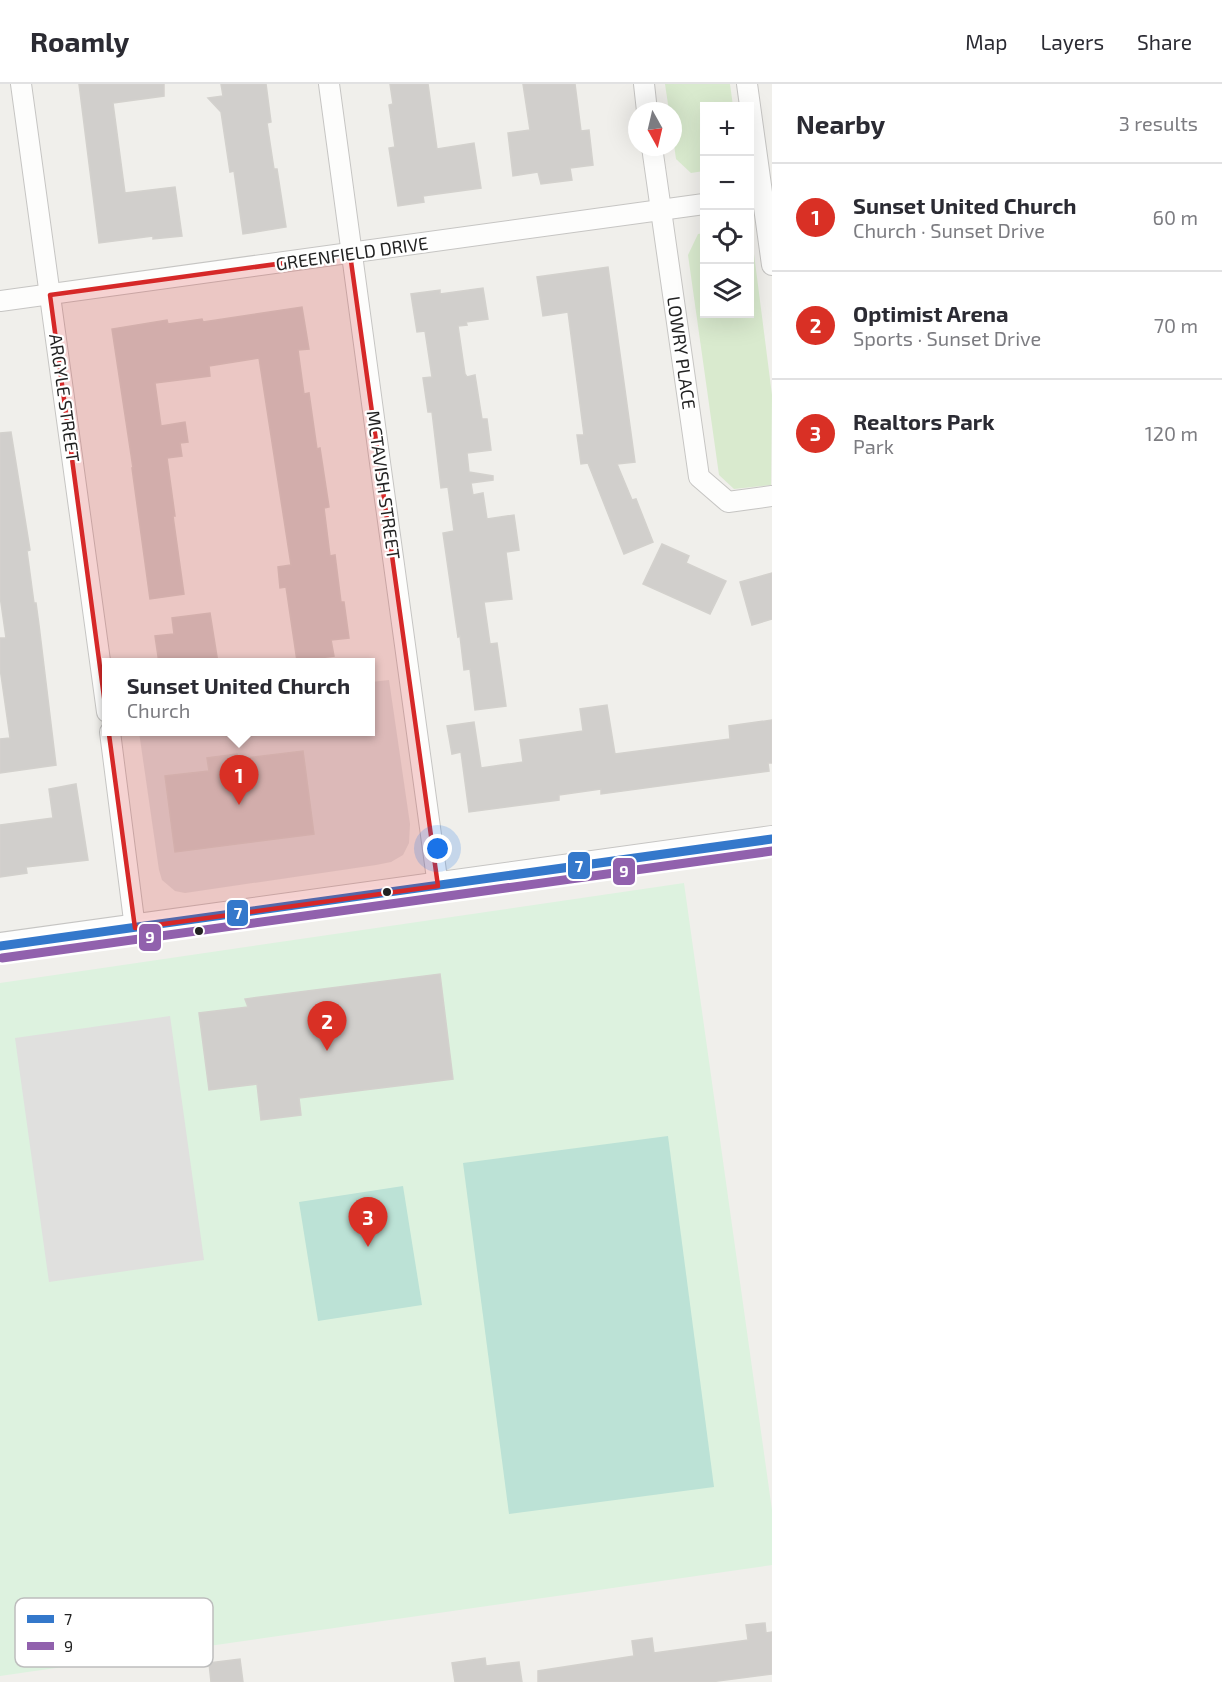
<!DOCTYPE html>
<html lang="en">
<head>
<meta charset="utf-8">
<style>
	:root { --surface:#fff; --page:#f2f2f3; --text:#2b2b33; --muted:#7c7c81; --line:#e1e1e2; --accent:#d93025 }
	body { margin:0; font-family:"Exo 2",sans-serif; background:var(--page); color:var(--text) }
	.controls { position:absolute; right:18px; top:18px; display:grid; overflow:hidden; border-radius:0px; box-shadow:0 6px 24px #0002 }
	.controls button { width:54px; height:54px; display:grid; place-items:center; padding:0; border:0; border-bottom:2px solid var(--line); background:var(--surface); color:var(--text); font:30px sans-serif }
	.compass { position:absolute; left:628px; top:18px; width:54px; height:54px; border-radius:50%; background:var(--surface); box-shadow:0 6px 24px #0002; rotate:172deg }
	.you { position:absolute; left:438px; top:765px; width:21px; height:21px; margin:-15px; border:4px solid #fff; border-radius:50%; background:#1a73e8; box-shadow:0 0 0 9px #1a73e833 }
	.badge { display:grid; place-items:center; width:39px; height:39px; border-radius:50%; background:var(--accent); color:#fff; font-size:20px; font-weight:700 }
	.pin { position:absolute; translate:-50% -50px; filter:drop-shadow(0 2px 3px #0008) }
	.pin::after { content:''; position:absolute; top:32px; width:21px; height:18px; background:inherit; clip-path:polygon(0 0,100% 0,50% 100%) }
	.popup { position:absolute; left:102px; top:574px; width:273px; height:78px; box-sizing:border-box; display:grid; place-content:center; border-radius:0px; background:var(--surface); filter:drop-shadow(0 2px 4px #0005); font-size:20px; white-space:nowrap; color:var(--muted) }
	.popup b { font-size:22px; color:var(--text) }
	.popup::after { content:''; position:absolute; left:50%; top:100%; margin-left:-12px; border:12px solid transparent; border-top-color:var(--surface) }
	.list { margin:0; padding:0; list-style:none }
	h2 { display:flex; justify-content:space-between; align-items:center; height:78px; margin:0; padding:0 24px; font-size:26px }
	h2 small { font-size:20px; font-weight:400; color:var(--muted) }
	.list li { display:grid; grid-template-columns:39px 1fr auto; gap:18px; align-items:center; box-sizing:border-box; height:108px; padding:0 24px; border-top:2px solid var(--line) }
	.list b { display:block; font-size:22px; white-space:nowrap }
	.list p { margin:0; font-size:20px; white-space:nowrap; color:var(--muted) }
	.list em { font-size:20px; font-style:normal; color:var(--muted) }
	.icon { flex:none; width:33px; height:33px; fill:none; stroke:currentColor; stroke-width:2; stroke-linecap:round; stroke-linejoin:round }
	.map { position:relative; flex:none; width:772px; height:1598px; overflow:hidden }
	header { display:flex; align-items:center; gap:36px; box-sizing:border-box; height:84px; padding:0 30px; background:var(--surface); border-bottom:2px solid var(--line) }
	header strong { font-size:28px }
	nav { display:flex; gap:33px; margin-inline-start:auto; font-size:21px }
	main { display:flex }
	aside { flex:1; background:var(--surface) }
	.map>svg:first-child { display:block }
	.religious { fill:#dededc }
	.grass { fill:#d9eace }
	.park { fill:#ddf2df }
	.pitch { fill:#bce2d6 }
	.parking { fill:#e0e0de }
	.building { fill:#d1cfcc; stroke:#d3d1cd; stroke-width:1.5 }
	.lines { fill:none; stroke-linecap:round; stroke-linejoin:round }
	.minor-casing { stroke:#c6c5c3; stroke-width:22 }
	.tertiary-casing { stroke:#c6c5c3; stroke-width:28 }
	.minor { stroke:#fdfdfc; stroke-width:20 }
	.tertiary { stroke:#fdfdfc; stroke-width:26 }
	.bus-1-casing { stroke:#fff; stroke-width:14 }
	.bus-2-casing { stroke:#fff; stroke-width:14 }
	.bus-1 { stroke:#3478cb; stroke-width:9 }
	.bus-2 { stroke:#9161ad; stroke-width:9 }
	.marked { fill:#d62828; fill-opacity:0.2; stroke:#d62828; stroke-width:4.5; stroke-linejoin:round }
	.bus-dot { fill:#222; stroke:#fff; stroke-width:2 }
	.labels { text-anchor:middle; stroke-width:4.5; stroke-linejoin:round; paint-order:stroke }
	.street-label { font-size:18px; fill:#222; stroke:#fff }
	.key { fill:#fff; stroke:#bdbdbd; stroke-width:1.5 }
	.key-label { font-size:16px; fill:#222 }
	.line-badge { stroke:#fff; stroke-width:2 }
	.badge-label { font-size:16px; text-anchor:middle; font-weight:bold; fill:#fff }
</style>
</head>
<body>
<header>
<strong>Roamly</strong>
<nav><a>Map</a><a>Layers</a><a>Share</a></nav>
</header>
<main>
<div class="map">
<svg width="772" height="1598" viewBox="0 0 772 1598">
	<rect width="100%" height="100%" fill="#f0efeb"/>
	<!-- religious -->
	<path class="religious" d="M 389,596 L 410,740 L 409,759 L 403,771 L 391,778 L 376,781 L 185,809 L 175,807 L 162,796 L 159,786 L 139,648 L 371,648 L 371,598 Z"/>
	<!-- grass -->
	<g class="grass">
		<path d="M 665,0 L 730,0 L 733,22 L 704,22 L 704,87 L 691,89 L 676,75 L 673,53 L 673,27 L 669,27 Z"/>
		<path d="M 704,149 L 704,230 L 750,230 L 750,157 L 753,162 L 772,311 L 771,401 L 734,405 L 719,391 L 688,171 L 698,150 Z"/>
	</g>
	<!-- park -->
	<path class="park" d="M 684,799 L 772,1426 L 772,1481 L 0,1592 L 0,899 Z"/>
	<!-- pitch -->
	<g class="pitch">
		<path d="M 668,1052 L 714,1403 L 509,1430 L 463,1079 Z"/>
		<path d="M 403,1102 L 422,1221 L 318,1237 L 299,1118 Z"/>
	</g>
	<!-- parking -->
	<path class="parking" d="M 170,932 L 204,1176 L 49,1198 L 15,954 Z"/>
	<!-- building -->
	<g class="building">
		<path d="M 79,0 L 164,0 L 164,12 L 113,19 L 125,109 L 175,103 L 182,152 L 153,155 L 153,152 L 99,159 Z"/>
		<path d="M 221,0 L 266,0 L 271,38 L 267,39 L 274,85 L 277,85 L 286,143 L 243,150 L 234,87 L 230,88 L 221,28 L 208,14 L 223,12 Z"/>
		<path d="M 390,0 L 428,0 L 437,65 L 474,59 L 481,104 L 423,112 L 424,118 L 398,122 L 389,64 L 395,63 L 389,21 L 393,20 Z"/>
		<path d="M 523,0 L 575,0 L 581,47 L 589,46 L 593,81 L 570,84 L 572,96 L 541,100 L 538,88 L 513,92 L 508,49 L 530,46 Z"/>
		<path d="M 608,183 L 635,378 L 617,380 L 632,416 L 636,415 L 653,458 L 624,470 L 588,379 L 581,380 L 577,351 L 584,351 L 568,228 L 543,232 L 537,193 Z"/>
		<path d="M 483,204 L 488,235 L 466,238 L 467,241 L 458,242 L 465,290 L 467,293 L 475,291 L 482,335 L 487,335 L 491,366 L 467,369 L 469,388 L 493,392 L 493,396 L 471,399 L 473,411 L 483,409 L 487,435 L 514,431 L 519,466 L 506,468 L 512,515 L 484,518 L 490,560 L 497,559 L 506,622 L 475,626 L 470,585 L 464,586 L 460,552 L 458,553 L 443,449 L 454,447 L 448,403 L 441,404 L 432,328 L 428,328 L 423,294 L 432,293 L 425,247 L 417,248 L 411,210 L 440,206 L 440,210 Z"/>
		<path d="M 302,223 L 309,265 L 298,266 L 304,310 L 309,309 L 317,365 L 320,364 L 329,423 L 324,424 L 330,472 L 335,471 L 341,518 L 344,518 L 349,554 L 331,556 L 334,572 L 297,577 L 286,503 L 280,504 L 278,483 L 291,481 L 259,274 L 209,282 L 210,292 L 155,299 L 161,342 L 185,338 L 188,358 L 180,359 L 182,372 L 167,374 L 175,432 L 173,432 L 184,510 L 150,515 L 132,384 L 133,384 L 112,245 L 167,236 L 168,240 L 202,235 L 203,238 Z"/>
		<path d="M 11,348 L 30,466 L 27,467 L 34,519 L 36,519 L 39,541 L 56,681 L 0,689 L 0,655 L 10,654 L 0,584 L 0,554 L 6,554 L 0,512 L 0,349 Z"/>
		<path d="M 662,460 L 689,472 L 686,479 L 726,497 L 710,530 L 643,500 Z"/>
		<path d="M 772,489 L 772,535 L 752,541 L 740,498 Z"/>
		<path d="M 210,529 L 218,579 L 159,579 L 155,552 L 174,550 L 172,534 Z"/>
		<path d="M 607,621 L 615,670 L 730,655 L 729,642 L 772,636 L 772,679 L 768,679 L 769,687 L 601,710 L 601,705 L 559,711 L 559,716 L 469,728 L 461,668 L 452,670 L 447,642 L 474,638 L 481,684 L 523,678 L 520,656 L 583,647 L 580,625 Z"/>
		<path d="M 303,667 L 314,750 L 175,768 L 165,692 L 209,687 L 207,674 L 237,670 L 238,675 Z"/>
		<path d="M 76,700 L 88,776 L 26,783 L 27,789 L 0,793 L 0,741 L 53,734 L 49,705 Z"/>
		<path d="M 440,890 L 453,995 L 299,1014 L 301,1031 L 261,1036 L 257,1000 L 209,1006 L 199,929 L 248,923 L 245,915 Z"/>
		<path d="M 765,1539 L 766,1549 L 772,1548 L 772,1590 L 710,1598 L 538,1598 L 538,1587 L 634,1572 L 632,1557 L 652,1554 L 654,1569 L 748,1556 L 746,1541 Z"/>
		<path d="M 485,1574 L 486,1582 L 519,1578 L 522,1598 L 455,1598 L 452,1579 Z"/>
		<path d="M 240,1575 L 243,1598 L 211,1598 L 209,1579 Z"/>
	</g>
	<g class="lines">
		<!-- minor casing -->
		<g class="minor-casing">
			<g id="minor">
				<path d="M 21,0 L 107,628"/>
				<path d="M 329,0 C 363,268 403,534 438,802"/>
				<path d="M 644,0 L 647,27"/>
				<path d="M 747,0 L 772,181"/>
				<path d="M 652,63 L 699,393 L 728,418 L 772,412"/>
				<path d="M 0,217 L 704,120"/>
				<path d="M 110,648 L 135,844"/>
			</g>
		</g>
		<!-- tertiary casing -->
		<g class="tertiary-casing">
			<path id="tertiary" d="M 0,862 L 772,755"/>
		</g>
		<!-- minor -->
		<use href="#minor" class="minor"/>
		<!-- tertiary -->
		<use href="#tertiary" class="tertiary"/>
		<!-- bus-1 casing -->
		<g class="bus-1-casing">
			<path id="bus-1" d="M 0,862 L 772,755"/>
		</g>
		<!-- bus-2 casing -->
		<g class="bus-2-casing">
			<path id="bus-2" d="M 2,874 L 772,767"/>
		</g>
		<!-- bus-1 -->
		<use href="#bus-1" class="bus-1"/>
		<!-- bus-2 -->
		<use href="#bus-2" class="bus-2"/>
	</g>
	<!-- marked area -->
	<path class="marked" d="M 350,170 L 438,802 L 135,844 L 50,211 Z"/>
	<!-- markers -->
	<g class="bus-dot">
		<circle cx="387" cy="808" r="5"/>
		<circle cx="199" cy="847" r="5"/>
	</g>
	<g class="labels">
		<!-- street labels -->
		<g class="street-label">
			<text transform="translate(352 170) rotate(-8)" y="6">GREENFIELD DRIVE</text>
			<text transform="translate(681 269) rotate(82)" y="6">LOWRY PLACE</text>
			<text transform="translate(64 314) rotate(82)" y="6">ARGYLE STREET</text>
			<text transform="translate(383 401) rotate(82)" y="6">MCTAVISH STREET</text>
		</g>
	</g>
	<!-- legend -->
	<rect x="15" y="1514" width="198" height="69" rx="9" class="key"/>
	<rect x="27" y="1531" width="27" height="8" fill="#3478cb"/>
	<rect x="27" y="1558" width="27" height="8" fill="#9161ad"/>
	<g class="key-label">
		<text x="64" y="1541">7</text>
		<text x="64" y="1568">9</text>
	</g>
	<g class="line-badge">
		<rect x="567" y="767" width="24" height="29" rx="6" fill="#3478cb"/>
		<rect x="612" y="773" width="24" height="29" rx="6" fill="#9161ad"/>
		<rect x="226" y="815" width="23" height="28" rx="6" fill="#3478cb"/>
		<rect x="138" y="839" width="24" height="29" rx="6" fill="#9161ad"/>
	</g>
	<g class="badge-label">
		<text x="579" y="788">7</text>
		<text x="624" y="793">9</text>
		<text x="238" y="835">7</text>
		<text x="150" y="859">9</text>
	</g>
</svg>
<div class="controls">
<button>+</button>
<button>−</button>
<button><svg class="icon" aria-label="locate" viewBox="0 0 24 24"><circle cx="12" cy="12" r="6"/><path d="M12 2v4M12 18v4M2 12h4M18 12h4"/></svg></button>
<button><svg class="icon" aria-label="layers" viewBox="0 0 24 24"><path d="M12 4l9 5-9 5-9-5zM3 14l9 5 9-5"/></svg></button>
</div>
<svg class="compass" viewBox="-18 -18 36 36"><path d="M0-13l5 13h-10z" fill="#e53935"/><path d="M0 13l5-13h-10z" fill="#7c7c81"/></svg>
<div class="you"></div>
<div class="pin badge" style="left:239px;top:721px">1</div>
<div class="popup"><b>Sunset United Church</b>Church</div>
<div class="pin badge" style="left:327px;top:967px">2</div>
<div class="pin badge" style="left:368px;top:1163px">3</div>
</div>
<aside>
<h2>Nearby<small>3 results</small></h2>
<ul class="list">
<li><span class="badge">1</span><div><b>Sunset United Church</b><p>Church · Sunset Drive</p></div><em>60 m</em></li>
<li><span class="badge">2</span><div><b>Optimist Arena</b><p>Sports · Sunset Drive</p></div><em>70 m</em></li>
<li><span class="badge">3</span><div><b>Realtors Park</b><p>Park</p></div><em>120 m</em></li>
</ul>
</aside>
</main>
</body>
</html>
